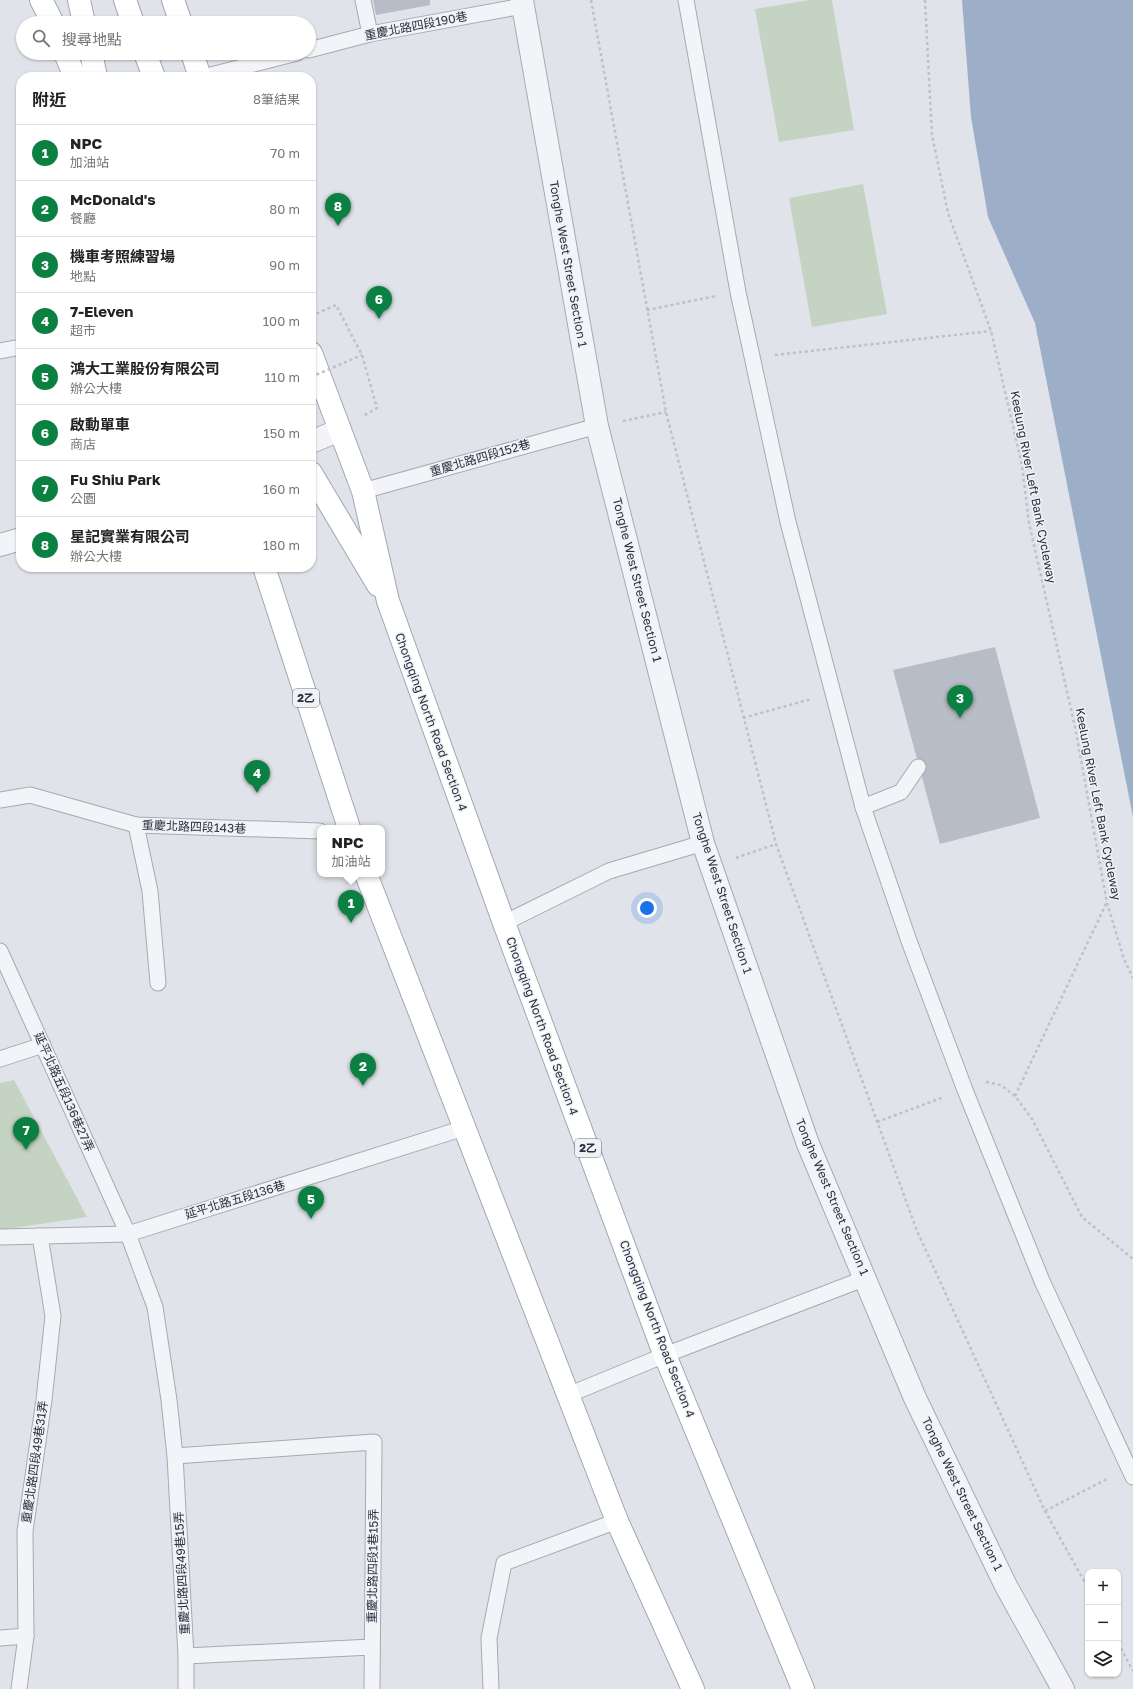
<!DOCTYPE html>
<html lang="zh-TW">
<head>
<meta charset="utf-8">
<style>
	:root { --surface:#fff; --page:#f2f2f2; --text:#222; --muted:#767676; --line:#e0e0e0; --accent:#0b8043 }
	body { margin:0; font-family:"Golos Text","Noto Sans TC",sans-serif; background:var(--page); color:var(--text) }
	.controls { position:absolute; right:12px; bottom:12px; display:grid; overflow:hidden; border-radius:8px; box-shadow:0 1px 3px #0004 }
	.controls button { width:36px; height:36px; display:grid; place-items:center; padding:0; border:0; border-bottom:1px solid var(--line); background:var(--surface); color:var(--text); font:20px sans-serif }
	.you { position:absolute; left:647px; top:908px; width:14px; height:14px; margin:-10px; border:3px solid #fff; border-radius:50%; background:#1a73e8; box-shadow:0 0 0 6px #1a73e833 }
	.badge { display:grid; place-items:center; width:26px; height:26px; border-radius:50%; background:var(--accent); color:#fff; font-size:13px; font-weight:700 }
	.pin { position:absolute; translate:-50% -33px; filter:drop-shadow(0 1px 2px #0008) }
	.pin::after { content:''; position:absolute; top:21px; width:14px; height:12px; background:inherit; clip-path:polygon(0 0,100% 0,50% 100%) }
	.popup { position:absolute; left:317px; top:825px; width:68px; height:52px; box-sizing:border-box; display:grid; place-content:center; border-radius:8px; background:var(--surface); filter:drop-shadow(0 1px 3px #0005); font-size:13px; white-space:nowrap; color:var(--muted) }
	.popup b { font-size:15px; color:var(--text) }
	.popup::after { content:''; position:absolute; left:50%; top:100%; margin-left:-8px; border:8px solid transparent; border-top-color:var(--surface) }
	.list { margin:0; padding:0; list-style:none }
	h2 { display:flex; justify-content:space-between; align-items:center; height:52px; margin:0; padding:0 16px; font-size:17px }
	h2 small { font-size:13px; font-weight:400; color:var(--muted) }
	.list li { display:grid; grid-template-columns:26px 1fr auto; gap:12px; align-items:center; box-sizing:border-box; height:56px; padding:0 16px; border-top:1px solid var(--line) }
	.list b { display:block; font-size:15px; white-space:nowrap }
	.list p { margin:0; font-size:13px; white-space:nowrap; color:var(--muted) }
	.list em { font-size:13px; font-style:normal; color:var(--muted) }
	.icon { flex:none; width:22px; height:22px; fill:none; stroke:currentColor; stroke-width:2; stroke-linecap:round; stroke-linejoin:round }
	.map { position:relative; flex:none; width:1133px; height:1689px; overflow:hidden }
	.search { position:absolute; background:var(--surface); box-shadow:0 1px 3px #0004; left:16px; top:16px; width:300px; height:44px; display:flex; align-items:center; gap:10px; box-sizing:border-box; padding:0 14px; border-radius:22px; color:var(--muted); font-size:15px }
	.panel { position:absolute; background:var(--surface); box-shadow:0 1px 3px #0004; left:16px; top:72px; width:300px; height:500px; border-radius:16px }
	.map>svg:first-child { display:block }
	.green { fill:#c5d3c2 }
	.water { fill:#9dafc8 }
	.building { fill:#b8bcc6 }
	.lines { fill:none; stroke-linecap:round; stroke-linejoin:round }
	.lane-casing { stroke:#a5aab3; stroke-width:17 }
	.street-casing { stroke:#a5aab3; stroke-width:24 }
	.primary-casing { stroke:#a0a7b4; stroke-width:24 }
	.path { stroke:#bec1c7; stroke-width:2.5; stroke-dasharray:3 3; stroke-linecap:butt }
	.lane { stroke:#f3f4f7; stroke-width:15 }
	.street { stroke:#f3f4f7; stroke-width:22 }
	.primary { stroke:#fff; stroke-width:22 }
	.path-bridge { stroke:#bec1c7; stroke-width:2.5; stroke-dasharray:3 3; stroke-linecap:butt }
	.labels { text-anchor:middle; stroke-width:3; stroke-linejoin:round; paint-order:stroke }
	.shield { fill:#f0f2f6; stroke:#656a77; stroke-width:1 }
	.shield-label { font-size:11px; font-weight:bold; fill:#293040 }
	.street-label { font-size:12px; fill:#293040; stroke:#f0f2f6 }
</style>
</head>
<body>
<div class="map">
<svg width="1133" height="1689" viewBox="0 0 1133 1689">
	<rect width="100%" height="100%" fill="#e0e3e9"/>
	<!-- green -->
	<g class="green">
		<path d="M 810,0 L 832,0 L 854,130 L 779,142 L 755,9 Z"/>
		<path d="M 863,184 L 887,314 L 812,327 L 789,198 Z"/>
		<path d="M 14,1080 L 87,1217 L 0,1230 L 0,1083 Z"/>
	</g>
	<!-- water -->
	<path class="water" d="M 962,0 L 1133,0 L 1133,817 L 1035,323 L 988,217 L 971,117 Z"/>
	<!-- building -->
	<g class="building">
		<path d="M 373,0 L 430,0 L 430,5 L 376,15 Z"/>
		<path d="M 995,647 L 1040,818 L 940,844 L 893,670 Z"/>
	</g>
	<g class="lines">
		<!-- lane casing -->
		<g class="lane-casing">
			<g id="lane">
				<path d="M 363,0 L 370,34"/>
				<path d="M 686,0 L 738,292 L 788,522 L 863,807 L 909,941 L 965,1090 L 1042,1281 L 1133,1477"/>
				<path d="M 309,50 L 370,34 L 523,6"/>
				<path d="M 203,77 L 297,53"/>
				<path d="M 0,351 L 21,347"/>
				<path d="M 363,491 L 597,426"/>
				<path d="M 0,800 L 30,795 L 136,825 L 320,831"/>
				<path d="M 863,807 L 901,792 L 918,767"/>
				<path d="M 136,825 L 150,891 L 158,983"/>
				<path d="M 504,923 L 609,871 L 703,843"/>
				<path d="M 0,951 L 128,1234 L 155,1307 L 169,1400 L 175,1456 L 186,1656 L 186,1689"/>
				<path d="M 0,1059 L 43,1045"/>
				<path d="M 0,1237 L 128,1234 L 464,1128"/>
				<path d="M 568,1395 L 665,1355 L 866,1278"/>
				<path d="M 175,1456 L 374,1442 L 372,1689"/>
				<path d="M 0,1638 L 26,1636"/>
				<path d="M 186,1656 L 372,1647"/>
				<path d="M 19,1689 L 26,1636 L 25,1531 L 44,1400 L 53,1316 L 40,1236"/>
				<path d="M 491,1689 L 489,1638 L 504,1563 L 617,1521"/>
			</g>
		</g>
		<!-- street casing -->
		<g class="street-casing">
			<g id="street">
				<path d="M 522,0 L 597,426 L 703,843 L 808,1144 L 915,1398 L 1006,1586 L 1063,1689"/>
				<path d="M 311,442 L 340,430"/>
				<path d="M 0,545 L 21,539"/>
			</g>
		</g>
		<!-- primary casing -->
		<g class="primary-casing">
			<g id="primary">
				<path d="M 41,0 L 53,23"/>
				<path d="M 79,0 L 84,23"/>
				<path d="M 125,0 L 133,23"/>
				<path d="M 173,0 L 181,23"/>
				<path d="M 65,53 L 75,77"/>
				<path d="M 91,53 L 96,77"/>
				<path d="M 145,53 L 154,77"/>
				<path d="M 192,53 L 200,77"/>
				<path d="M 311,353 L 363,491 L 388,601 L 504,923 L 662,1348 L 803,1689"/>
				<path d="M 311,473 L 378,585"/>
				<path d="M 264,567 L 349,828"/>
				<path d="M 366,874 L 617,1521 L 693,1689"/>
			</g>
		</g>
		<!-- path -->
		<g class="path">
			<path d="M 591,0 L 666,412 L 776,844 L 917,1231 L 1045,1511 L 1088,1588"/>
			<path d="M 925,0 L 932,135 L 948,213 L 991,331 L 1022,465 L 1029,523 L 1075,727 L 1107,903 L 1124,959 L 1133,978"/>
			<path d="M 647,310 L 716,296"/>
			<path d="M 311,316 L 336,305 L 362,355 L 377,408 L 363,416"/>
			<path d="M 775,355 L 991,331"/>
			<path d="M 623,421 L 666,412"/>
			<path d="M 743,718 L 811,699"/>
			<path d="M 736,858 L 776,844"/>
			<path d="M 986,1082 L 1001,1085 L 1015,1096 L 1032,1119 L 1082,1217 L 1133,1259"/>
			<path d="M 1015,1096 L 1106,904"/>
			<path d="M 877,1122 L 944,1097"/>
			<path d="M 1045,1511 L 1109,1478"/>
			<path d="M 1118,1643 L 1133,1671"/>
		</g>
		<!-- lane -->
		<use href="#lane" class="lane"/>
		<!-- street -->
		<use href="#street" class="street"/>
		<!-- primary -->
		<use href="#primary" class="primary"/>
		<!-- path-bridge -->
		<path class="path-bridge" d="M 311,377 L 362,355"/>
	</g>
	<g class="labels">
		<!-- shield labels -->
		<g class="shield">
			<rect x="293" y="689" width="26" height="18" rx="3"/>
			<rect x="575" y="1139" width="26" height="18" rx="3"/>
		</g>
		<g class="shield-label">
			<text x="306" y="702">2乙</text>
			<text x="588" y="1152">2乙</text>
		</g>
		<!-- street labels -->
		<g class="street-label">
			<text transform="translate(416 26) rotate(-11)" y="4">重慶北路四段190巷</text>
			<text transform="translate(568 264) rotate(80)" y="4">Tonghe West Street Section 1</text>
			<text transform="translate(480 458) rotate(-16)" y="4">重慶北路四段152巷</text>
			<text transform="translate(1033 487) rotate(79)" y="4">Keelung River Left Bank Cycleway</text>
			<text transform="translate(637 580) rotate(76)" y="4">Tonghe West Street Section 1</text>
			<text transform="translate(431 722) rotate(70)" y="4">Chongqing North Road Section 4</text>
			<text transform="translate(1098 804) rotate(79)" y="4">Keelung River Left Bank Cycleway</text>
			<text transform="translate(194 827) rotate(2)" y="4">重慶北路四段143巷</text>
			<text transform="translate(722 893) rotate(72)" y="4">Tonghe West Street Section 1</text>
			<text transform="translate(542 1026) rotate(70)" y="4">Chongqing North Road Section 4</text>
			<text transform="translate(64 1092) rotate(66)" y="4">延平北路五段136巷27弄</text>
			<text transform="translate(832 1197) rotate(67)" y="4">Tonghe West Street Section 1</text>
			<text transform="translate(235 1200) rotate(-17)" y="4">延平北路五段136巷</text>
			<text transform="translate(657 1329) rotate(69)" y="4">Chongqing North Road Section 4</text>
			<text transform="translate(35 1462) rotate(-82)" y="4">重慶北路四段49巷31弄</text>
			<text transform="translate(962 1494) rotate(64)" y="4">Tonghe West Street Section 1</text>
			<text transform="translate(373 1566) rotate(-89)" y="4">重慶北路四段1巷15弄</text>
			<text transform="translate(182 1573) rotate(-93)" y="4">重慶北路四段49巷15弄</text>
		</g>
	</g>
</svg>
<div class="controls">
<button>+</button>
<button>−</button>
<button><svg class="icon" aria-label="layers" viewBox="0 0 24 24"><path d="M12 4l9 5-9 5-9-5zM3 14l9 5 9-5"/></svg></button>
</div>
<div class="you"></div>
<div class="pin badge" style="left:351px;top:923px">1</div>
<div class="popup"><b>NPC</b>加油站</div>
<div class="pin badge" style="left:363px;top:1086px">2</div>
<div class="pin badge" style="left:960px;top:718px">3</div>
<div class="pin badge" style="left:257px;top:793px">4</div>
<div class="pin badge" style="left:311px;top:1219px">5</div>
<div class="pin badge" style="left:379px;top:319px">6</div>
<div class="pin badge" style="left:26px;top:1150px">7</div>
<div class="pin badge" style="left:338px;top:226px">8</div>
<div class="search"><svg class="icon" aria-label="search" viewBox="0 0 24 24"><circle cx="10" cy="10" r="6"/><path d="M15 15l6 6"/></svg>搜尋地點</div>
<section class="panel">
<h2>附近<small>8筆結果</small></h2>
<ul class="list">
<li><span class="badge">1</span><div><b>NPC</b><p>加油站</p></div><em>70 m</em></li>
<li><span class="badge">2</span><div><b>McDonald's</b><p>餐廳</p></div><em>80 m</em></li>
<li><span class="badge">3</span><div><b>機車考照練習場</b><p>地點</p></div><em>90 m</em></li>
<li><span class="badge">4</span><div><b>7-Eleven</b><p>超市</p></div><em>100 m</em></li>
<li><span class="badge">5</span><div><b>鴻大工業股份有限公司</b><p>辦公大樓</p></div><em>110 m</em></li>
<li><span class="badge">6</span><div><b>啟動單車</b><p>商店</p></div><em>150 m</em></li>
<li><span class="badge">7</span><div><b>Fu Shiu Park</b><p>公園</p></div><em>160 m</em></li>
<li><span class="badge">8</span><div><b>星記實業有限公司</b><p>辦公大樓</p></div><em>180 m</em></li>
</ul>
</section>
</div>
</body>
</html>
